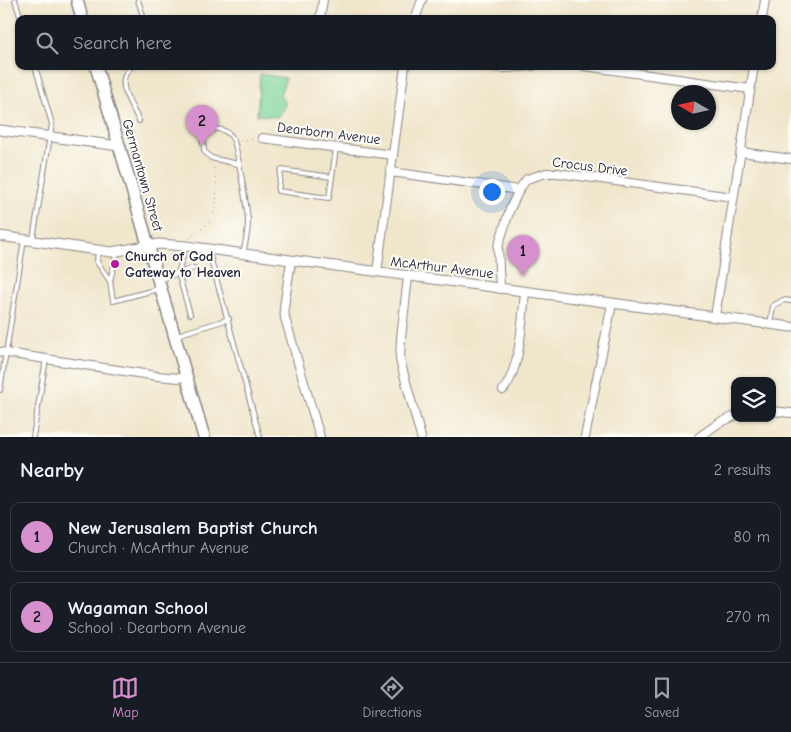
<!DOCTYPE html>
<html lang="en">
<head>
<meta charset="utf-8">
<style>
	:root { --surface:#171b24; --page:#242831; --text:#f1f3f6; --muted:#9ea1a6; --line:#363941; --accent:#d690ce }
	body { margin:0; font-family:"Comic Neue",sans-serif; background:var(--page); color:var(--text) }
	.controls { position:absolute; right:15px; bottom:15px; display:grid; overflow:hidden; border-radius:10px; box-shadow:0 1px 4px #0004 }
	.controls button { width:45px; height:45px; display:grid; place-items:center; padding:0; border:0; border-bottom:1px solid var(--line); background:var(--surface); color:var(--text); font:25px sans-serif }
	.compass { position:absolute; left:671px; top:85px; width:45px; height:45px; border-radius:50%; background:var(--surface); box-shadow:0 1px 4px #0004; rotate:279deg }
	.you { position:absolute; left:491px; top:191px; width:18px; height:18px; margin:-12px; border:4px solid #fff; border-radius:50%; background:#1a73e8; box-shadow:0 0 0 8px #1a73e833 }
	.badge { display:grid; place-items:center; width:32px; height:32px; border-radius:50%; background:var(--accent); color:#111; font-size:16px; font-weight:700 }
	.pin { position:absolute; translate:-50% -41px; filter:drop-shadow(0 1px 2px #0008) }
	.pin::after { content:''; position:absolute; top:26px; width:18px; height:15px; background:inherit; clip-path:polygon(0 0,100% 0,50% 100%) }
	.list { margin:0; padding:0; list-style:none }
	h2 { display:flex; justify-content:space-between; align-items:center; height:65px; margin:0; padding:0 20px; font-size:21px }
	h2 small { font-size:16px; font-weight:400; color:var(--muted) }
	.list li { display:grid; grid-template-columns:32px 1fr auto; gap:15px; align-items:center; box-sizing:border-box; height:70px; margin:0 10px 10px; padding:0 10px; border:1px solid var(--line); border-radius:10px }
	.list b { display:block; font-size:19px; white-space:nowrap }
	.list p { margin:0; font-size:16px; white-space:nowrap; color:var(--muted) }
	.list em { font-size:16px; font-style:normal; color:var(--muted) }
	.icon { flex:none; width:28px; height:28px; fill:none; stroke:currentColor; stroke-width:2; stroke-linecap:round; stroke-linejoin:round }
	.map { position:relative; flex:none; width:791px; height:437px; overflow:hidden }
	.search { position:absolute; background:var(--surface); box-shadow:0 1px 4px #0004; left:15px; right:15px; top:15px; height:55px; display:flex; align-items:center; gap:12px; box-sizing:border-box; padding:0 18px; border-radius:10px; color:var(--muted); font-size:19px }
	.sheet { height:225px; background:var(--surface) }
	nav { display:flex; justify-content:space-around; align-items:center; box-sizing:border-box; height:70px; border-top:1px solid var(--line); background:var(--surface); font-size:14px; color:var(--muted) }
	nav a { display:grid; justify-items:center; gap:2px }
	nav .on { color:var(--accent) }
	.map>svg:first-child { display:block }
	.green { fill:#7dd499; stroke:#507b6a }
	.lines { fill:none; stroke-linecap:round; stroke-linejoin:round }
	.service-casing { stroke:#898483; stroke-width:6 }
	.minor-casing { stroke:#898483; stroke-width:10 }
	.tertiary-casing { stroke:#898483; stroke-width:11 }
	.primary-casing { stroke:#898483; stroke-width:14 }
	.path { stroke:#898483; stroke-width:1; stroke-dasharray:1 4; stroke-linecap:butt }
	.service { stroke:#fff; stroke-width:4 }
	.minor { stroke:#fff; stroke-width:8 }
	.tertiary { stroke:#fff; stroke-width:9 }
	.primary { stroke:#fff; stroke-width:11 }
	.poi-dot { fill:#b5179e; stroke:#fdfcf7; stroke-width:2 }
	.labels { text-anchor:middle; stroke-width:4; stroke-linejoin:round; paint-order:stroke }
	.street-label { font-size:14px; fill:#22223b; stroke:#fdfcf7 }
	.poi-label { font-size:14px; font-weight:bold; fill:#22223b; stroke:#fdfcf7; text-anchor:start }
</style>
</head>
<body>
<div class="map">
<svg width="791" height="437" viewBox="0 0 791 437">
	<rect width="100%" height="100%" fill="#fdfcf7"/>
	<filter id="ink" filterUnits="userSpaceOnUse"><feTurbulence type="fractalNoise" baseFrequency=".02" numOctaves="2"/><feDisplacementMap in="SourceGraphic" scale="10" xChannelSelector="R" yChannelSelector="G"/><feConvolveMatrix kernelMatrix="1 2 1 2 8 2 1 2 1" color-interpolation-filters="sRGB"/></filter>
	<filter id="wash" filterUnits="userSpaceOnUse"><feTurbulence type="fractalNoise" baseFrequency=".0096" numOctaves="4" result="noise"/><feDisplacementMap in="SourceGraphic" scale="20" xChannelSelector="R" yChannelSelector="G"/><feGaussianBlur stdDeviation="1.12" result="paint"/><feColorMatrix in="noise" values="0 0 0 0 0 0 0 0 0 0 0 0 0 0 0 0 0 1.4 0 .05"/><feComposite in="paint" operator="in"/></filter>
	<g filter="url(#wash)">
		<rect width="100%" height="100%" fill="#f0e6cb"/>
		<!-- green -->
		<path class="green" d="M 260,74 L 286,78 L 280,95 L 285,102 L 284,110 L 277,117 L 257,115 Z"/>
	</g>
	<g filter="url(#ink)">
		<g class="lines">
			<!-- service casing -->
			<g class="service-casing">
				<g id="service">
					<path d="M 15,0 L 21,19"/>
					<path d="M 138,0 L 144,19"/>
					<path d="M 132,66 C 113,82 131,103 139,121"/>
					<path d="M 238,164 L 211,158 L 204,151 C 204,148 203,143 203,140 C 206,124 227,127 233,139 C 237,146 248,213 248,223 C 248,233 245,244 243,254"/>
					<path d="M 332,177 L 281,170 L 278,191 L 329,198 L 336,148"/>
					<path d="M 33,239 L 52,124 L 35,66"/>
					<path d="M 208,249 L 260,437"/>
					<path d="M 98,250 L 97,262 L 110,281"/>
					<path d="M 117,252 L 110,281 L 113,301 L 158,289"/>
					<path d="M 159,280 L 178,273 L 186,246"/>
					<path d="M 190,314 L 178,273 L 194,268"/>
					<path d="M 770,325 L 773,306 L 783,300 L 791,301"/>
					<path d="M 177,335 L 229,319"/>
					<path d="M 0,390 L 24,240"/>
					<path d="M 33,437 L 46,359"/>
				</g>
			</g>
			<!-- minor casing -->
			<g class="minor-casing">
				<g id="minor">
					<path d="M 320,19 L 323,0"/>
					<path d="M 415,19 L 422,0"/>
					<path d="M 762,19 L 765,0"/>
					<path d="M 479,66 L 504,68 L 533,66"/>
					<path d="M 584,66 L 750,89"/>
					<path d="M 262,138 L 393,155"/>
					<path d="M 741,152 L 791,159"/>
					<path d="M 391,172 L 519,190"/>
					<path d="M 291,261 L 284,307 L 285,318 L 320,437"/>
					<path d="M 377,272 L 405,66"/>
					<path d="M 408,277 L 401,338 L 400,360 L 421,437"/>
					<path d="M 500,289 L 498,247 L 510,209 L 520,188 L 527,179 L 546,173 L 557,173 L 733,197"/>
					<path d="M 715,317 L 754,66"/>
					<path d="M 0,352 L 157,376 L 179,378 L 186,376"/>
					<path d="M 503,390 C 521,369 522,319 525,293"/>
					<path d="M 772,411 L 791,413"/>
					<path d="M 585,437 L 612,304"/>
					<path d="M 699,437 L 719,423 L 735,416"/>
				</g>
			</g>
			<!-- tertiary casing -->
			<g class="tertiary-casing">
				<g id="tertiary">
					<path d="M 0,130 L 119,146"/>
					<path d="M 0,236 L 111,252 L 159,244 L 186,246 L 791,327"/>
				</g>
			</g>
			<!-- primary casing -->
			<g class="primary-casing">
				<g id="primary">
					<path d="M 77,0 L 82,19"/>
					<path d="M 96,66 L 204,437"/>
				</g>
			</g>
			<!-- path -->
			<g class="path">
				<path d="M 241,140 L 254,139"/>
				<path d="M 190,239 C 194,234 200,231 205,226 C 220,213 218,182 213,164"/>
			</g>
			<!-- service -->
			<use href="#service" class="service"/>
			<!-- minor -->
			<use href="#minor" class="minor"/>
			<!-- tertiary -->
			<use href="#tertiary" class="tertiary"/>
			<!-- primary -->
			<use href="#primary" class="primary"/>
		</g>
	</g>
	<!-- markers -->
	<circle class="poi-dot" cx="115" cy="264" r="5"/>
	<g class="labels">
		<!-- street labels -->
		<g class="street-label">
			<text transform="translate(329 133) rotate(7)" y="5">Dearborn Avenue</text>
			<text transform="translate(590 166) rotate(7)" y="5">Crocus Drive</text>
			<text transform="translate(143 175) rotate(74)" y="5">Germantown Street</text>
			<text transform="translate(442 267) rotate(7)" y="5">McArthur Avenue</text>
		</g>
		<!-- poi labels -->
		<g class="poi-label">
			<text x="125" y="261">Church of God<tspan x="125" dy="16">Gateway to Heaven</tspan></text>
		</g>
	</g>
</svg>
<div class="controls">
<button><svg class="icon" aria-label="layers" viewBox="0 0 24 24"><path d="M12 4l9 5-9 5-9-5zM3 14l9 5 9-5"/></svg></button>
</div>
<svg class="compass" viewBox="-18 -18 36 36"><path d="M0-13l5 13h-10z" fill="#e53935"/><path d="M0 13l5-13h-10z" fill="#9ea1a6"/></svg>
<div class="you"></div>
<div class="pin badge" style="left:523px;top:276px">1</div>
<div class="pin badge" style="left:202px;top:146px">2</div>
<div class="search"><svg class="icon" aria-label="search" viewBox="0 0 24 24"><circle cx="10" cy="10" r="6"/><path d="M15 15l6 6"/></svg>Search here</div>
</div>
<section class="sheet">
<h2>Nearby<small>2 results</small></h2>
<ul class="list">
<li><span class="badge">1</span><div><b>New Jerusalem Baptist Church</b><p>Church · McArthur Avenue</p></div><em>80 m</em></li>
<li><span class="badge">2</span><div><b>Wagaman School</b><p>School · Dearborn Avenue</p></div><em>270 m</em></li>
</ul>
</section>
<nav>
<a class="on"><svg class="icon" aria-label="map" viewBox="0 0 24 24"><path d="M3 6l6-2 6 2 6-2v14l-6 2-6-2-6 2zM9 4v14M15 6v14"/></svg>Map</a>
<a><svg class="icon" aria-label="directions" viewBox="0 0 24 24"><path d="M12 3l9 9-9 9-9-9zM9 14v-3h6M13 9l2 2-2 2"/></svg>Directions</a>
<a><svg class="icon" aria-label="saved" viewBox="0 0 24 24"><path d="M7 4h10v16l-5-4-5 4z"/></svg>Saved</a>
</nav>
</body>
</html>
